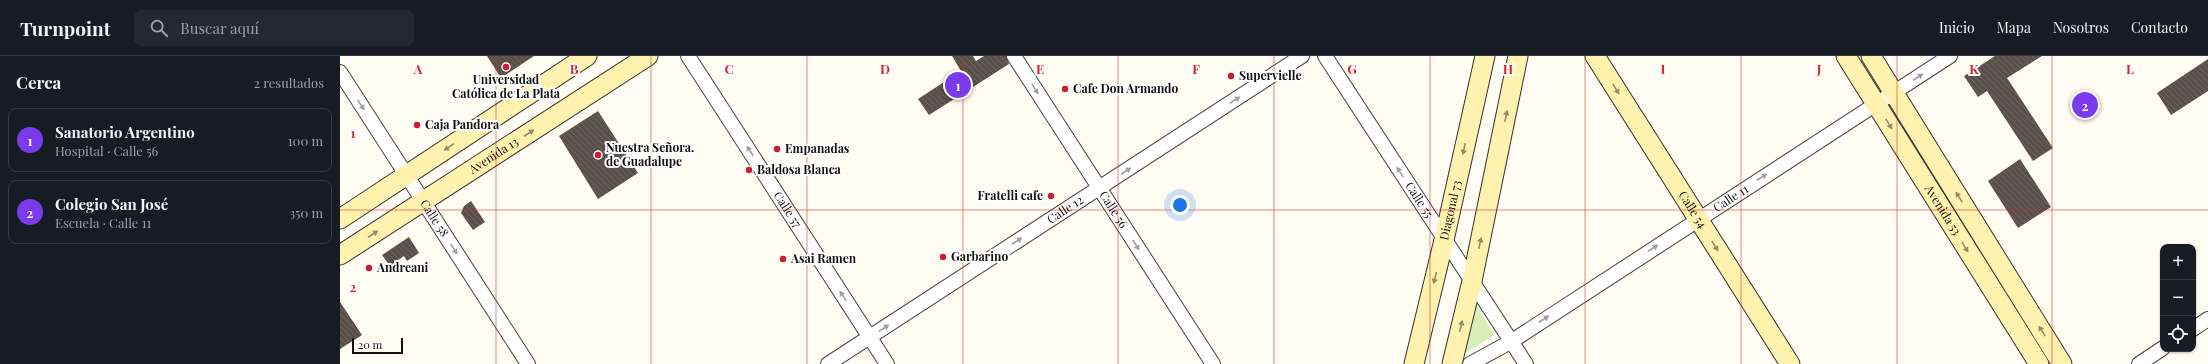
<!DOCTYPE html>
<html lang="es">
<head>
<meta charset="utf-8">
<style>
	:root { --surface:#171b24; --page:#242831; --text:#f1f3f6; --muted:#9ea1a6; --line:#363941; --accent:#7c3aed }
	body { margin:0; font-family:"Playfair Display",serif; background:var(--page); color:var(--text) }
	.controls { position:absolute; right:12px; bottom:12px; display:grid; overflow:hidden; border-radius:8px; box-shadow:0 1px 3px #0004 }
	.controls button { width:36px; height:36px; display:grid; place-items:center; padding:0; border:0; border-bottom:1px solid var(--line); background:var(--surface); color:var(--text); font:20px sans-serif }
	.scale { position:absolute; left:12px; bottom:10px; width:51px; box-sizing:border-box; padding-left:4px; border:2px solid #101010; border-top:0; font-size:11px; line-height:14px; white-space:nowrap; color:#101010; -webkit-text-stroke:3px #fff; paint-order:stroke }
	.you { position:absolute; left:840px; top:149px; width:14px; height:14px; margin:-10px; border:3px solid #fff; border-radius:50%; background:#1a73e8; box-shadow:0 0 0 6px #1a73e833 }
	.badge { display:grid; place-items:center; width:26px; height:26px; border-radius:50%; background:var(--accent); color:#fff; font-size:13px; font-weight:700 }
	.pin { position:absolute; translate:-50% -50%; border:2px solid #fff; box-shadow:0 1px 4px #0006 }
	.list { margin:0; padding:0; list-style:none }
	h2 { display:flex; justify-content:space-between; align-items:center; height:52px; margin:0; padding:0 16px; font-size:17px }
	h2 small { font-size:13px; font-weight:400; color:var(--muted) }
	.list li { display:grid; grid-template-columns:26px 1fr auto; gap:12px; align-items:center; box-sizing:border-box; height:64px; margin:0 8px 8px; padding:0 8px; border:1px solid var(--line); border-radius:8px }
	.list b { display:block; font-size:15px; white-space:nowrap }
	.list p { margin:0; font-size:13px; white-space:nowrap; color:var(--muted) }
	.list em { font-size:13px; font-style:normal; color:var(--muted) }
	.icon { flex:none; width:22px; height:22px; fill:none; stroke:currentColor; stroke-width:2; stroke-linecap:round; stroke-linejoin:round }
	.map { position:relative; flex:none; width:1868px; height:308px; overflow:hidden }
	header { display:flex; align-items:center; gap:24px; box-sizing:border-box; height:56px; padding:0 20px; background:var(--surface); border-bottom:1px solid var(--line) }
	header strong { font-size:19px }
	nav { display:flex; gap:22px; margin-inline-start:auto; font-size:14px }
	.search { width:280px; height:36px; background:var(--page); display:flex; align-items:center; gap:10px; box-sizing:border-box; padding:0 14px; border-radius:8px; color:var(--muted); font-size:15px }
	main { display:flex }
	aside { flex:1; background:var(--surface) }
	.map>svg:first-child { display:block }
	.park { fill:#d7eeb8 }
	.building { fill:url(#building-back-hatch) }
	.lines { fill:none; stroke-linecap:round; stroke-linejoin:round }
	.street-casing { stroke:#434343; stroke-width:16 }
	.secondary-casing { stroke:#323232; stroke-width:21 }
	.street { stroke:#fff; stroke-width:14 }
	.secondary { stroke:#fff1ae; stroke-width:19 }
	.oneway { fill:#9f9f9f }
	.oneway2 { fill:#938c67 }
	.grid { fill:none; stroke:#d62828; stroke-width:1; stroke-opacity:0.55 }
	.poi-dot { fill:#cd1b2f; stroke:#fff; stroke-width:1.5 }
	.labels { text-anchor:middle; stroke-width:4; stroke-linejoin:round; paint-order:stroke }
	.poi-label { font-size:12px; font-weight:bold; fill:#101010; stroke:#fff; text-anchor:start }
	.street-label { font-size:12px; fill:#101010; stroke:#fff }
	.grid-label { font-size:13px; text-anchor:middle; font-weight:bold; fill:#d62828; stroke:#fff; stroke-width:4; stroke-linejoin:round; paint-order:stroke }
</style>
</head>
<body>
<header>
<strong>Turnpoint</strong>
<div class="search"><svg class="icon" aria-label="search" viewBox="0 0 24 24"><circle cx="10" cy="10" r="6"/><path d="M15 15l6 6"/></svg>Buscar aquí</div>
<nav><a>Inicio</a><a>Mapa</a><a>Nosotros</a><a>Contacto</a></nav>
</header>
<main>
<aside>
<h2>Cerca<small>2 resultados</small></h2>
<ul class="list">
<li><span class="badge">1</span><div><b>Sanatorio Argentino</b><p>Hospital · Calle 56</p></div><em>100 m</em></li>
<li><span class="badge">2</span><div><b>Colegio San José</b><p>Escuela · Calle 11</p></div><em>350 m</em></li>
</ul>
</aside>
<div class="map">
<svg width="1868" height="308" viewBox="0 0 1868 308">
	<defs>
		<pattern id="building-back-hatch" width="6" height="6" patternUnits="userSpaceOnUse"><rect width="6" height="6" fill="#5a504b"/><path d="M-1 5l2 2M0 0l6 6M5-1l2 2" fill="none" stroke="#6d6561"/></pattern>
	</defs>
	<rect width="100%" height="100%" fill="#fffcf3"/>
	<!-- park -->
	<path class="park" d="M 1135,246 L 1154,279 L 1122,299 Z"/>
	<!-- building -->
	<g class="building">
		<path d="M 147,0 L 194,0 L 161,22 Z"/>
		<path d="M 612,0 L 633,0 L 636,5 L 644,0 L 666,0 L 669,8 L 589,59 L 578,43 L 621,15 Z"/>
		<path d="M 1655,0 L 1702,0 L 1667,22 L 1713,92 L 1693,105 L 1647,35 L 1638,41 L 1624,20 Z"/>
		<path d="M 1868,3 L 1868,35 L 1831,59 L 1817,37 Z"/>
		<path d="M 258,55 L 298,117 L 258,143 L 219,80 Z"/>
		<path d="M 1680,103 L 1711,151 L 1678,172 L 1648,125 Z"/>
		<path d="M 131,145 L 145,166 L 133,174 L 121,157 L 124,150 Z"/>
		<path d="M 69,181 L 79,197 L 67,205 L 64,200 L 50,210 L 42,199 Z"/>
		<path d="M 0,246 L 22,279 L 0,293 Z"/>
	</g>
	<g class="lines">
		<!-- street casing -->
		<g class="street-casing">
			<g id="street">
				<path id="s1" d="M 348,0 L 547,308"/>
				<path id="s2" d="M 674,0 L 873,308"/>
				<path id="s3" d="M 985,0 L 1186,308"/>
				<path id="s4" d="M 0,16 L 188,308"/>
				<path d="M 1853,273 L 1868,263"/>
				<path id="s5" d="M 488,308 L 962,0"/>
				<path id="s6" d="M 1130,308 L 1172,285 L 1610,0"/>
				<path d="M 1799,308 L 1823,292"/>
			</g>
		</g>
		<!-- secondary casing -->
		<g class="secondary-casing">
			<g id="secondary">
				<path id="s7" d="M 1255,0 L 1450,308"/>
				<path id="s8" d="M 1506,0 L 1699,308"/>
				<path d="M 1531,0 L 1722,308"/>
				<path d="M 0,163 L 247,0"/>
				<path id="s9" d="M 0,199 L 308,0"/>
				<path id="s10" d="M 1074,308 L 1104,184 L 1145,0"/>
				<path d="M 1112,308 L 1132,225 L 1178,0"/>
			</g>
		</g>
		<!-- street -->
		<use href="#street" class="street"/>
		<!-- secondary -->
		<use href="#secondary" class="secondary"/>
	</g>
	<!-- one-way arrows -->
	<defs><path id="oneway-solid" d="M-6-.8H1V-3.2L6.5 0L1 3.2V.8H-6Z"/></defs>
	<g class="oneway">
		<use href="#oneway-solid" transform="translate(1578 21) rotate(-33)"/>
		<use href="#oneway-solid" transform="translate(695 33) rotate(57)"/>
		<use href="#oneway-solid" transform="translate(895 44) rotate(-33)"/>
		<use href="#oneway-solid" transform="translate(21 49) rotate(57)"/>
		<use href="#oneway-solid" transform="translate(410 95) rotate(-123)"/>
		<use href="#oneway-solid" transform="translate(786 115) rotate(-33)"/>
		<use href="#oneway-solid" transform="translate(1060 116) rotate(-123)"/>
		<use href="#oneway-solid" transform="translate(1422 121) rotate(-33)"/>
		<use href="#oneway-solid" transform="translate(677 185) rotate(-33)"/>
		<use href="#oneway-solid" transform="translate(796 189) rotate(57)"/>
		<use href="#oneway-solid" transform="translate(1313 192) rotate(-33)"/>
		<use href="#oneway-solid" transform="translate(114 193) rotate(57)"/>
		<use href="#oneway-solid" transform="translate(503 240) rotate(-123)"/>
		<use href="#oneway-solid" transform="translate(1204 263) rotate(-33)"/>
		<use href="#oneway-solid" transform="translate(544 272) rotate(-33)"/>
	</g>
	<g class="oneway2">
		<use href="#oneway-solid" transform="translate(1276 33) rotate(58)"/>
		<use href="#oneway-solid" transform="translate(1166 60) rotate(-79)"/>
		<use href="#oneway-solid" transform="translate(1549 68) rotate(58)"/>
		<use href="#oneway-solid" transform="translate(189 77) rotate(-33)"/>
		<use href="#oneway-solid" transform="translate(109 91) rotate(146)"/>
		<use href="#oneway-solid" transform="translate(1124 93) rotate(102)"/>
		<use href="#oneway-solid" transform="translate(1619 141) rotate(-122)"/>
		<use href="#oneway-solid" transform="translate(33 178) rotate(-33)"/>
		<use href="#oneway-solid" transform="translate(1140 187) rotate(-78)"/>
		<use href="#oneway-solid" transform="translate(1375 190) rotate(58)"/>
		<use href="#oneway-solid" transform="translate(1625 191) rotate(58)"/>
		<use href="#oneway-solid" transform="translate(1095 222) rotate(104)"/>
		<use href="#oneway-solid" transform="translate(1121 270) rotate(-77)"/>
		<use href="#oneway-solid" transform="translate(1702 275) rotate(-122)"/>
	</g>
	<!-- grid -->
	<path class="grid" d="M 156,0 L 156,308M 311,0 L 311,308M 467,0 L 467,308M 623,0 L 623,308M 778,0 L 778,308M 934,0 L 934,308M 1090,0 L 1090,308M 1245,0 L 1245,308M 1401,0 L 1401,308M 1557,0 L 1557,308M 1712,0 L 1712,308M 0,154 L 1868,154"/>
	<!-- markers -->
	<g class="poi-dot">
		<circle cx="166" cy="11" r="4"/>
		<circle cx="891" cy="20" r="4"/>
		<circle cx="725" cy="33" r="4"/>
		<circle cx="77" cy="69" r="4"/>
		<circle cx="437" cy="93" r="4"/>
		<circle cx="258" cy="99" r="4"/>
		<circle cx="409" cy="114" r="4"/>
		<circle cx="711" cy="140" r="4"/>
		<circle cx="603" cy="201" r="4"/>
		<circle cx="443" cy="203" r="4"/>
		<circle cx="29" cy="212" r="4"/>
	</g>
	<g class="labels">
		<!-- poi labels -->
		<g class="poi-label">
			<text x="899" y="24">Supervielle</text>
			<text x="166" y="28" text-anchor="middle">Universidad<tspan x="166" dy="14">Católica de La Plata</tspan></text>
			<text x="733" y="37">Cafe Don Armando</text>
			<text x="85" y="73">Caja Pandora</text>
			<text x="266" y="96">Nuestra Señora.<tspan x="266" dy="14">de Guadalupe</tspan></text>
			<text x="445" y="97">Empanadas</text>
			<text x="417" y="118">Baldosa Blanca</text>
			<text x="703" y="144" text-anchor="end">Fratelli cafe</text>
			<text x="611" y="205">Garbarino</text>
			<text x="451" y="207">Asai Ramen</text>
			<text x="37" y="216">Andreani</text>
		</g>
		<!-- street labels -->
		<g class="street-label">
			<text dy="4" stroke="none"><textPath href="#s9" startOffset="183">Avenida 13</textPath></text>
			<text dy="4" stroke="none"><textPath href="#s6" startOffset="309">Calle 11</textPath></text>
			<text dy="4" stroke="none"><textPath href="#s3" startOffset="172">Calle 55</textPath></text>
			<text dy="4" stroke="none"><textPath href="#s1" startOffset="183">Calle 57</textPath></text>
			<text dy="4" stroke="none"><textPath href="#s5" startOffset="283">Calle 12</textPath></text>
			<text dy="4" stroke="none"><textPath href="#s2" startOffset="183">Calle 56</textPath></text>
			<text dy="4" stroke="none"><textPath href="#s10" startOffset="158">Diagonal 73</textPath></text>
			<text dy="4" stroke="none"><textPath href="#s7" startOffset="182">Calle 54</textPath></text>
			<text dy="4" stroke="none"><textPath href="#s8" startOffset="182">Avenida 53</textPath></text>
			<text dy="4" stroke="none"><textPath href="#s4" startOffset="174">Calle 58</textPath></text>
		</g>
	</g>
	<g class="grid-label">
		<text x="78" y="18">A</text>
		<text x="234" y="18">B</text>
		<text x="389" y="18">C</text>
		<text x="545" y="18">D</text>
		<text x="700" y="18">E</text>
		<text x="856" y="18">F</text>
		<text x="1012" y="18">G</text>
		<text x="1168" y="18">H</text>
		<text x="1323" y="18">I</text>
		<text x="1479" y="18">J</text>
		<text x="1634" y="18">K</text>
		<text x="1790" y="18">L</text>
		<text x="13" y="82">1</text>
		<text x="13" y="236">2</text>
	</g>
</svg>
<div class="controls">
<button>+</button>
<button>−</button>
<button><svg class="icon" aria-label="locate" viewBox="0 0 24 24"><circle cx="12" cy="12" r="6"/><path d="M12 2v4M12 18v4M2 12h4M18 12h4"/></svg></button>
</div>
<div class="scale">20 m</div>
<div class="you"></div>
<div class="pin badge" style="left:618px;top:29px">1</div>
<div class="pin badge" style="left:1745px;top:49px">2</div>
</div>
</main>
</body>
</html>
